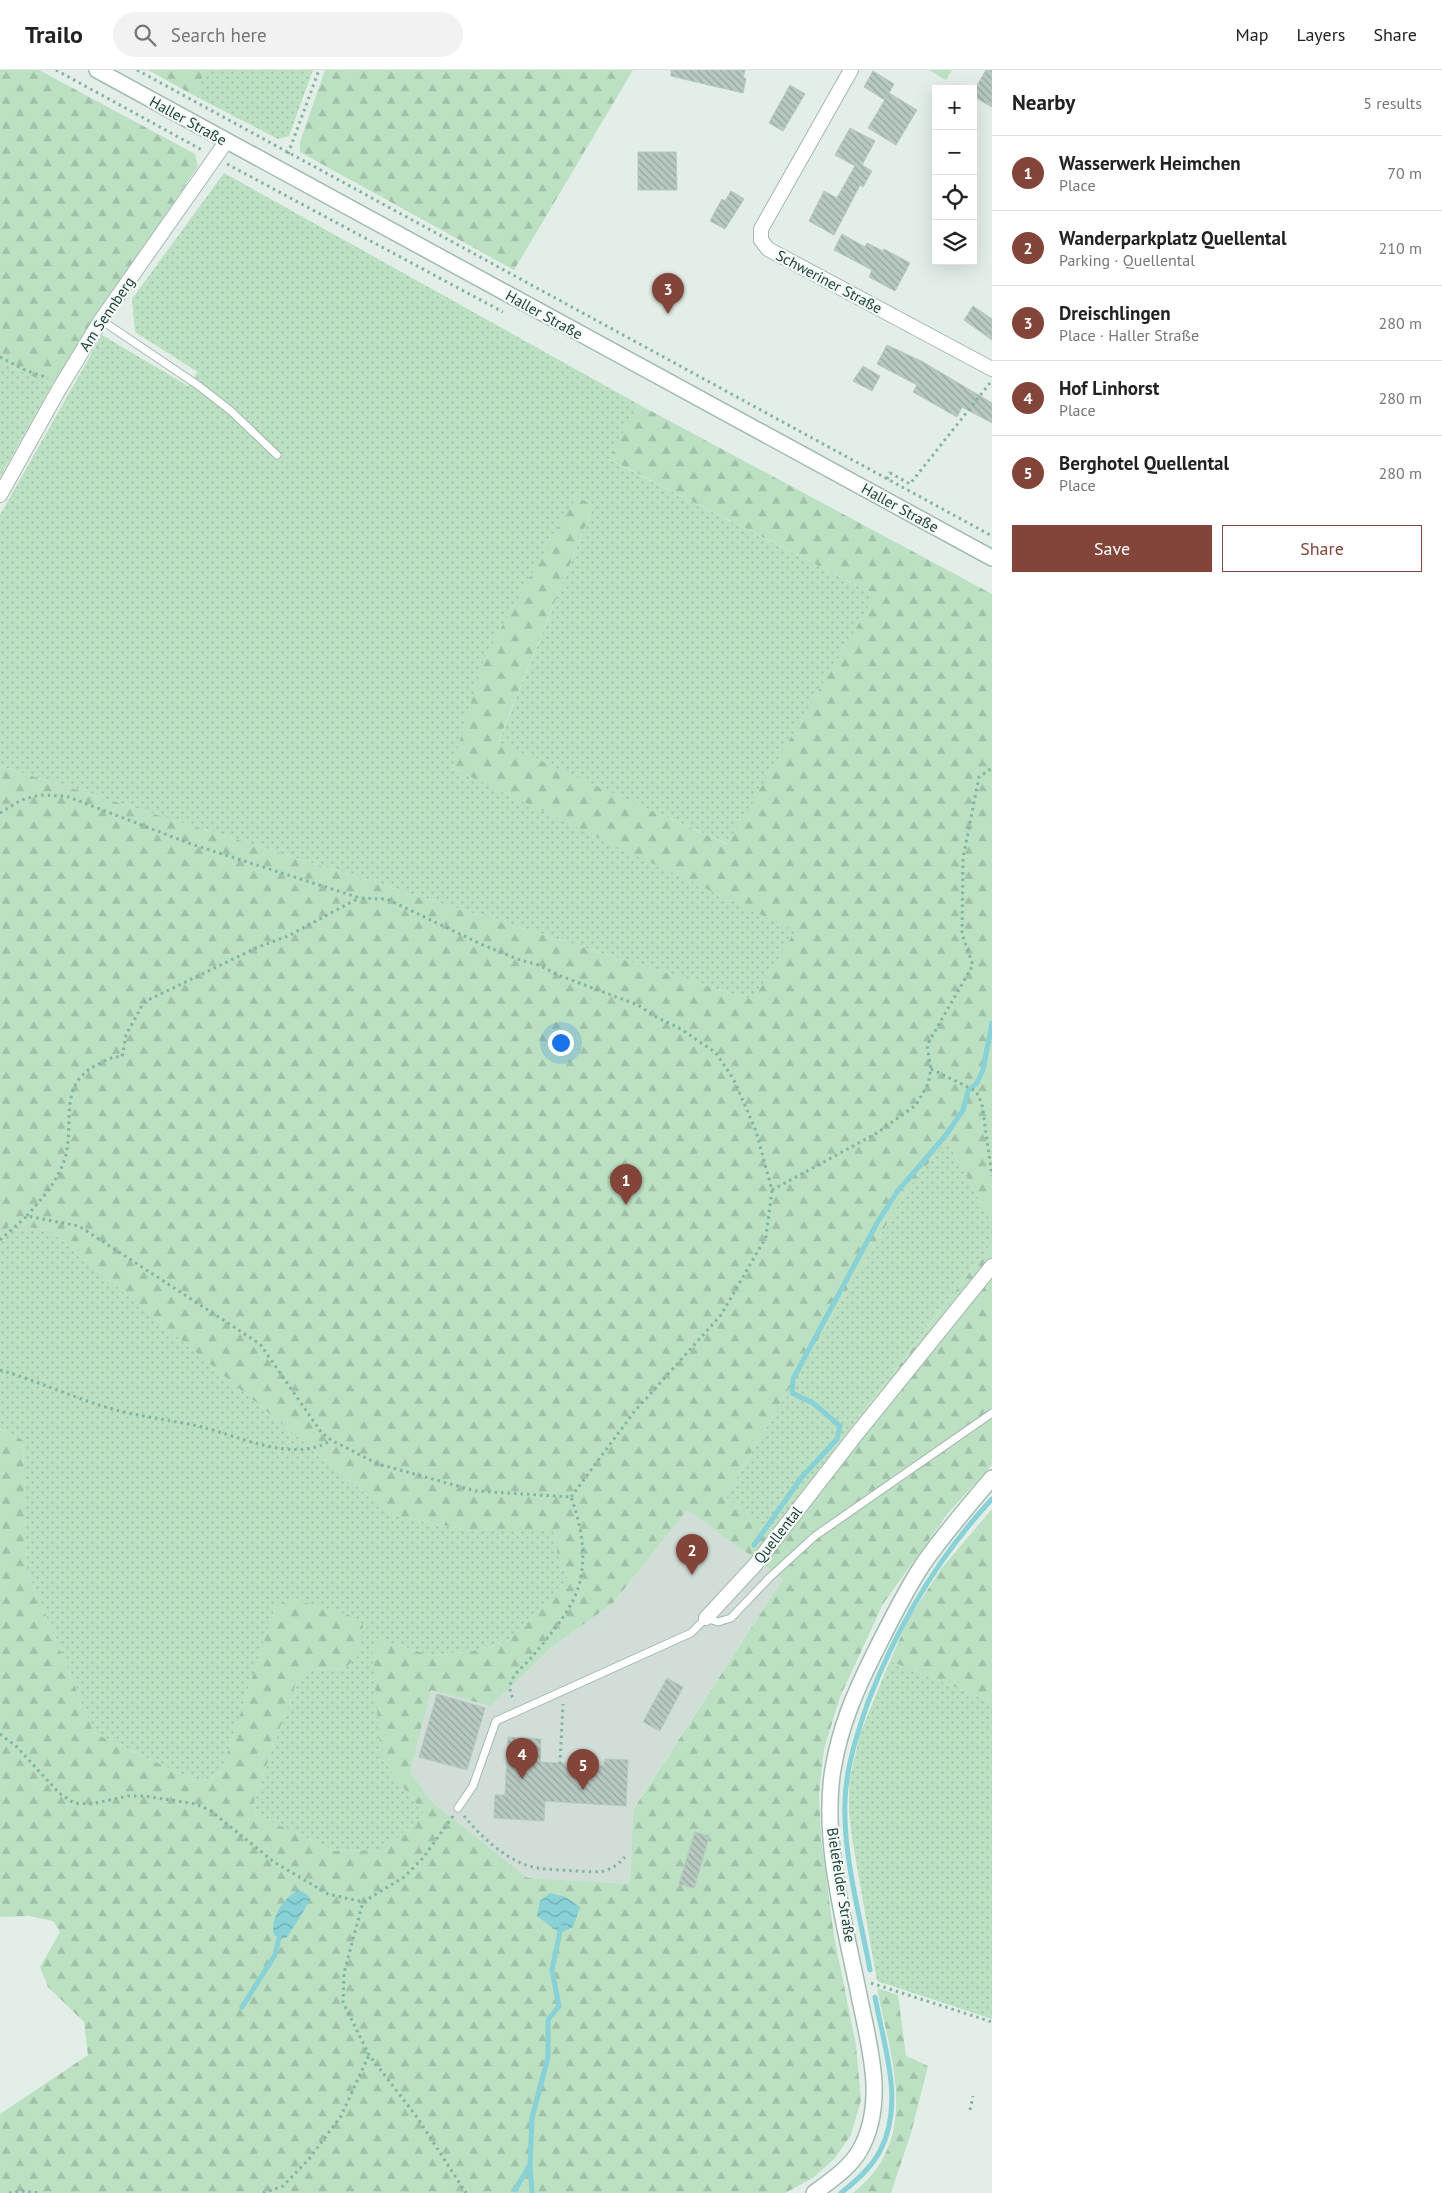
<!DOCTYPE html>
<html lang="en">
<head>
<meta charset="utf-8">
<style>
	:root { --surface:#fff; --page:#f2f2f2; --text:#222; --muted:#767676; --line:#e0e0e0; --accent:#834539 }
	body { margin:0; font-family:"PT Sans",sans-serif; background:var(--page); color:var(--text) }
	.controls { position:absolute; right:15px; top:15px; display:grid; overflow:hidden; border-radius:0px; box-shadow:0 5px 20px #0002 }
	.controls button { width:45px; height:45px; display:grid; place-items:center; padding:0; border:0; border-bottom:1px solid var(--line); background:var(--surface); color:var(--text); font:25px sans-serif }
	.you { position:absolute; left:560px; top:972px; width:18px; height:18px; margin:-12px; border:4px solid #fff; border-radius:50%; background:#1a73e8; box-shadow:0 0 0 8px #1a73e833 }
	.badge { display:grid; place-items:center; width:32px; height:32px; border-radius:50%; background:var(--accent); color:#fff; font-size:16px; font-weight:700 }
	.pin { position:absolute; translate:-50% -41px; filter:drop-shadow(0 1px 2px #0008) }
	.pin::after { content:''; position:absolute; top:26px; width:18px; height:15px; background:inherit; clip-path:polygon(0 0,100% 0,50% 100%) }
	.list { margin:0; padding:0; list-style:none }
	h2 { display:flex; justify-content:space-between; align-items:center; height:65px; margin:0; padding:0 20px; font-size:21px }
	h2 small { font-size:16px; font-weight:400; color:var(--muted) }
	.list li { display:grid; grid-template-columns:32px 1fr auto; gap:15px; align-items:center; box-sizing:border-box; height:75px; padding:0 20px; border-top:1px solid var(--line) }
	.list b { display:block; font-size:19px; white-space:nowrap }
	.list p { margin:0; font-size:16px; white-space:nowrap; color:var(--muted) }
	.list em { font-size:16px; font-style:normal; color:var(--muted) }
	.actions { display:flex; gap:10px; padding:15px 20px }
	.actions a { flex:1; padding:11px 0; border:1px solid var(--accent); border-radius:0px; text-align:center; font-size:18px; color:var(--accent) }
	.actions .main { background:var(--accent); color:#fff }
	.icon { flex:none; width:28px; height:28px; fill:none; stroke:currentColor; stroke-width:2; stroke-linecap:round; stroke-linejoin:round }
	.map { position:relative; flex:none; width:992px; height:2123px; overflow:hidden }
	header { display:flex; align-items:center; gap:30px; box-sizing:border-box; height:70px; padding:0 25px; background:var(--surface); border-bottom:1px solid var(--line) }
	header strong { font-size:24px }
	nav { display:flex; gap:28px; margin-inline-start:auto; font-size:18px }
	.search { width:350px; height:45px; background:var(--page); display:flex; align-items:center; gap:12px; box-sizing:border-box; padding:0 18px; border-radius:28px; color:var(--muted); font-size:19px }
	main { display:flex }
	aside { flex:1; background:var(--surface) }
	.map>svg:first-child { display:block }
	.built { fill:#d1ded7 }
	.grass { fill:url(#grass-dots) }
	.forest { fill:url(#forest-firs); fill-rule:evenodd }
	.green { fill:#bbe0c2 }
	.water { fill:url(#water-waves) }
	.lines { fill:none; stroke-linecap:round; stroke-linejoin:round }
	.stream { stroke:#88d1d6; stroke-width:5 }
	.building { fill:url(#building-back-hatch); stroke:#b5c8bf }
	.service-casing { stroke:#a5b7af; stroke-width:9 }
	.minor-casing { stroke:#a5b7af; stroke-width:16 }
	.secondary-casing { stroke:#a1bbaf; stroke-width:18 }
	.path { stroke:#82b4a0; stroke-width:3; stroke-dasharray:2.5 4; stroke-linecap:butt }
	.service { stroke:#fff; stroke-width:7 }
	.minor { stroke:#fff; stroke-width:14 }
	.secondary { stroke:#fff; stroke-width:15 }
	.labels { text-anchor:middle; stroke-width:4.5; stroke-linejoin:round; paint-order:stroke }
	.street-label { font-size:15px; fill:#214136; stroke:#f4faf7 }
</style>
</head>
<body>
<header>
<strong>Trailo</strong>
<div class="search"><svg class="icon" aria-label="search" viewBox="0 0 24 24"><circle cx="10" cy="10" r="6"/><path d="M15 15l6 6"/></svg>Search here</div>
<nav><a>Map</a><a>Layers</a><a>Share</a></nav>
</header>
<main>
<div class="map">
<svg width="992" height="2123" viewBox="0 0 992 2123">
	<defs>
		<pattern id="grass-dots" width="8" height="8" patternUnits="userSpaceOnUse" patternTransform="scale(1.25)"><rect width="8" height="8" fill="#bbe0c2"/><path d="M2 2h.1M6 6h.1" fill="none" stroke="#a0c1a7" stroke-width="1.8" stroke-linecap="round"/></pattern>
		<pattern id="forest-firs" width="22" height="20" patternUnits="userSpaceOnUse" patternTransform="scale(1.25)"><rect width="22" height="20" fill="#bbe0c2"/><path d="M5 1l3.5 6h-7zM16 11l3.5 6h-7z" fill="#a0c1a7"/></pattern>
		<pattern id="water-waves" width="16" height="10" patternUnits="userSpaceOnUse" patternTransform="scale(1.25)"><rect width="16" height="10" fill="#88d1d6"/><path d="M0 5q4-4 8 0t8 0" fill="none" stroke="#6fabae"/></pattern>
		<pattern id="building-back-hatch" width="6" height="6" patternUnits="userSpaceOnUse" patternTransform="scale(1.25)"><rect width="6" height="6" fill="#b8c9c1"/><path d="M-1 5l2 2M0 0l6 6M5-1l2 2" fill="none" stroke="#95a59e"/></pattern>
	</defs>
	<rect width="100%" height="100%" fill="#e3eee8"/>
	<!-- built -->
	<path class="built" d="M 687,1440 L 783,1509 L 633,1739 L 630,1814 L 528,1808 L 432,1732 L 410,1702 L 431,1619 L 491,1636 L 552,1577 L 613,1533 Z"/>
	<!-- grass -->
	<g class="grass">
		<path d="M 205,0 L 313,0 L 289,66 L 278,69 L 195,26 Z"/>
		<path d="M 224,103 L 638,334 L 610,390 L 876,525 L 728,774 L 498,673 L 594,435 L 576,427 L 452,698 L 796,861 L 753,930 L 0,696 L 0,445 L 102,265 L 188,316 L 198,302 L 135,262 L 132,229 Z"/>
		<path d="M 0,292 L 52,315 L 0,407 Z"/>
		<path d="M 947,1071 L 992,1152 L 992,1173 L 772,1461 L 725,1427 L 908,1118 Z"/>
		<path d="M 9,1155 L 49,1160 L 391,1445 L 472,1461 L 553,1461 L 557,1469 L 557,1483 L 568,1508 L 508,1571 L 473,1581 L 432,1586 L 383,1570 L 381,1688 L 424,1744 L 384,1780 L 335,1781 L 256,1745 L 254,1730 L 298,1608 L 308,1600 L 345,1598 L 275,1538 L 221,1702 L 200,1713 L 94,1663 L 27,1500 L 23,1370 L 0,1359 L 0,1170 Z"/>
		<path d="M 890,1591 L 992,1632 L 992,1949 L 877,1911 L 853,1774 L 849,1744 L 849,1712 L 860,1664 Z"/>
	</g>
	<!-- forest -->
	<g class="forest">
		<path d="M 0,0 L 39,0 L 195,84 L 198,96 L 52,315 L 0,292 Z"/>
		<path d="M 148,0 L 205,0 L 195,26 Z"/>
		<path d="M 325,0 L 633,0 L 514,200 L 300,82 L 300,72 Z"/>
		<path d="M 638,334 L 992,524 L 992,1152 L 947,1071 L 908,1118 L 725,1427 L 773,1461 L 992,1173 L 992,1395 L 948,1443 L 883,1534 L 840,1627 L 824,1679 L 819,1725 L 821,1768 L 834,1866 L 856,1975 L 861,2030 L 851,2065 L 835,2088 L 813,2108 L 785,2123 L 0,2123 L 0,2044 L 88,1985 L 84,1952 L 48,1917 L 40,1897 L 60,1862 L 53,1851 L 29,1846 L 0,1847 L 0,1359 L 23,1370 L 27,1500 L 94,1663 L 200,1713 L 221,1702 L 275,1538 L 292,1529 L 349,1545 L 363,1555 L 360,1584 L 345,1598 L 308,1600 L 298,1608 L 254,1730 L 256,1745 L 335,1781 L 384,1780 L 424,1744 L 381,1688 L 372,1576 L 383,1570 L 432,1586 L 473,1581 L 508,1571 L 568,1508 L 557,1483 L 557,1469 L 553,1461 L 472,1461 L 391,1445 L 49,1160 L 9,1155 L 0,1170 L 0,696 L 753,930 L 795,861 L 452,698 L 484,588 L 576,427 L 594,435 L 498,672 L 727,774 L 876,525 L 609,389 ZM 687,1440 L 783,1509 L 633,1740 L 630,1814 L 528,1808 L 432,1732 L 410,1702 L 431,1620 L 491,1636 L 552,1577 L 613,1533 Z"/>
		<path d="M 992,1439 L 992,1632 L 890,1591 L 908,1550 L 941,1499 Z"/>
		<path d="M 877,1918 L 898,1925 L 906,1986 L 928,1996 L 911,2063 L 891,2123 L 853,2123 C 922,2069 891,1990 877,1918 Z"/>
	</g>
	<!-- green -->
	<path class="green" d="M 929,0 L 952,0 L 946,10 Z"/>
	<!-- water -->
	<g class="water">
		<path d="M 299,1820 L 308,1825 C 309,1829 310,1829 308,1833 C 307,1836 288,1867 286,1868 C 282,1869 277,1867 274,1865 C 269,1850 285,1825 299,1820 Z"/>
		<path d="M 550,1823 L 566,1827 L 580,1837 L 573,1857 L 560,1863 L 537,1846 L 540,1831 Z"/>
	</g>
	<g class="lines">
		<!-- stream -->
		<g class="stream">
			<path d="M 754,1475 L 801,1408 L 837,1369 L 840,1356 L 813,1333 L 792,1323 L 793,1309 L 877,1153 L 897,1122 L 946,1065 L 963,1040 L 968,1021 L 977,1013 L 983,1000 L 992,953"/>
			<path d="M 870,1900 C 860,1845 843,1787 845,1731 C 846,1697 857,1664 868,1632 C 897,1557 937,1488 992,1429"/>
			<path d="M 242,1937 L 275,1885 L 279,1868"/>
			<path d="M 515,2120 L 529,2096"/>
			<path d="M 532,2123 L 530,2096 L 532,2048 L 548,1987 L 548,1950 L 559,1936 L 552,1900 L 561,1857"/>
			<path d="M 841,2123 C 856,2111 871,2098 880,2081 C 905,2033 884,1977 875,1927"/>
		</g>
	</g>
	<!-- building -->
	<g class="building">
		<path d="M 671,0 L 745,0 L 743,8 L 746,8 L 743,23 L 671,6 Z"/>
		<path d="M 986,0 L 992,0 L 992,37 L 973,26 L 973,22 Z"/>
		<path d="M 873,1 L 894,14 L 885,30 L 864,17 Z"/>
		<path d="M 790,15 L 805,24 L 783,61 L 769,53 Z"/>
		<path d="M 889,23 L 917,40 L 896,75 L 868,58 Z"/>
		<path d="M 850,58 L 875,71 L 862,95 L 872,101 L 863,117 L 860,115 L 834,165 L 809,151 L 824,121 L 837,128 L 855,96 L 835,85 Z"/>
		<path d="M 638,82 L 676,82 L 677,120 L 638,120 Z"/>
		<path d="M 731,121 L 744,129 L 725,159 L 710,151 L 722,129 L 725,131 Z"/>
		<path d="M 842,164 L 865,177 L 867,173 L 883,181 L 884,179 L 910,193 L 895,221 L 869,207 L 872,200 L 834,180 Z"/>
		<path d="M 973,236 L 992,249 L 992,270 L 964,250 Z"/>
		<path d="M 887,275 L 923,292 L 992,333 L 992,353 L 962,337 L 957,347 L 913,322 L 917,315 L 877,294 Z"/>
		<path d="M 863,296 L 880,306 L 872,321 L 853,311 Z"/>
		<path d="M 667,1608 L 683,1617 L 660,1661 L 643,1652 Z"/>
		<path d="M 437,1624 L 485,1638 L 467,1700 L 419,1687 Z"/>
		<path d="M 508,1667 L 541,1669 L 540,1692 L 603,1696 L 605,1689 L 628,1690 L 626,1736 L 545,1731 L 544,1751 L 494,1748 L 495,1725 L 505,1725 Z"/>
		<path d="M 695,1762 L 709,1767 L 694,1818 L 679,1814 Z"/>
	</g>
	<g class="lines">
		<!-- service casing -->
		<g class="service-casing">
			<g id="service">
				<path d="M 101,250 L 199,316 L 231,341 L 277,385"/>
				<path d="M 458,1738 L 473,1716 L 496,1651 L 691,1563 L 706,1548 L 718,1552 L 731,1548 L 769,1508 L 815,1466 L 992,1343"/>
			</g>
		</g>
		<!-- minor casing -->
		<g class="minor-casing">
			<g id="minor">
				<path d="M 851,0 L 761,159 L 761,170 L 768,179 L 992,299"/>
				<path d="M 0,425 L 58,321 L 101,250 L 226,72"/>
				<path d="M 706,1548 L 755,1495 L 855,1366 L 992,1196"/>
			</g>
		</g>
		<!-- secondary casing -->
		<g class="secondary-casing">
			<g id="secondary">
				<path d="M 97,0 L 992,488"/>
				<path d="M 814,2123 C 830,2111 850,2098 860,2080 C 886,2033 870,1979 860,1930 C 846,1858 821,1772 833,1699 C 840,1657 855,1622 874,1584 C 889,1554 904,1523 923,1494 C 944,1464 968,1436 992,1408"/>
			</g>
		</g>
		<!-- path -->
		<g class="path">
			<path d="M 56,0 L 202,80"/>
			<path d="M 137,0 L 992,466"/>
			<path d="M 288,84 L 319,0"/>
			<path d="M 227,94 L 503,242"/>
			<path d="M 0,287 L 25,300 L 48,308"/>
			<path d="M 887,409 L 890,403 L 910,414 L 990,313"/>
			<path d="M 0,743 L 21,730 L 40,725 L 66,726 L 191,774 L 360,828 L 387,829 L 483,875 L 520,890 L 539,895 L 558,905 L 638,935 L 656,947 L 681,959 L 716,983 L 734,1010 L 756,1061 L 772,1120 L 766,1167 L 721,1245 L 634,1342 L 571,1427"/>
			<path d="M 931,999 L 976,1021 L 982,1034 L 992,1106"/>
			<path d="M 772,1120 L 877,1063 L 916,1035 L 928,1014 L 931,999 L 927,975 L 973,895 L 962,864 L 963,788 L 979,707 L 992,698"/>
			<path d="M 27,1146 C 42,1128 58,1111 65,1088 C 75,1054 57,1014 97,995 C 106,990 112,986 122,987 L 126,965 L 144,932 L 258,877 L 288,866 L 359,828"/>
			<path d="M 0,1170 L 27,1146 L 79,1156 L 260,1274 L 321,1362 L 331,1370 L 378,1394 L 476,1421 L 571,1427 C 580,1452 586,1479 581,1506 C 576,1537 551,1563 532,1587 C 524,1596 511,1605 510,1617 C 510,1623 512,1627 515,1631"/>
			<path d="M 0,1300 C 38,1311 74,1328 112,1339 C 141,1347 172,1350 202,1357 C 238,1366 296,1394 331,1370"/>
			<path d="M 0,1664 L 17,1677 L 59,1723 L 74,1733 L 91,1734 L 128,1726 L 144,1726 L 196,1734 L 211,1741 L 274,1792 L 328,1824 L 363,1832"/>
			<path d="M 560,1694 L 563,1634"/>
			<path d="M 453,1746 L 423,1788 L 404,1807 L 363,1832 L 344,1903 L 343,1932 L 369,1985 L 417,2047 L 466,2123"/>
			<path d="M 464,1746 C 481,1767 510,1794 538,1798 C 550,1800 564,1800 576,1801 C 599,1802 608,1805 625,1787"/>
			<path d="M 871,1913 L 992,1952"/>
			<path d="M 970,2040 L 973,2026"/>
			<path d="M 9,2123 L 23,2121 L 39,2123"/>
			<path d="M 263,2123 L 283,2116 L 309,2089 L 341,2046 L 369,1985"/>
		</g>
		<!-- service -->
		<use href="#service" class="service"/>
		<!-- minor -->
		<use href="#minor" class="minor"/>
		<!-- secondary -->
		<use href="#secondary" class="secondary"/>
	</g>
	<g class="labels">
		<!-- street labels -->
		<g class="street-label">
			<text transform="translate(188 51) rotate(29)" y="5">Haller Straße</text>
			<text transform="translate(829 212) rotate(28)" y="5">Schweriner Straße</text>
			<text transform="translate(107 244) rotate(-56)" y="5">Am Sennberg</text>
			<text transform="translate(544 245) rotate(29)" y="5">Haller Straße</text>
			<text transform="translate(900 438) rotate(29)" y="5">Haller Straße</text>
			<text transform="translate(778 1465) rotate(-52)" y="5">Quellental</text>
			<text transform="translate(841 1815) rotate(81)" y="5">Bielefelder Straße</text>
		</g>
	</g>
</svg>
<div class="controls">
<button>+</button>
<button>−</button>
<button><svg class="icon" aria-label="locate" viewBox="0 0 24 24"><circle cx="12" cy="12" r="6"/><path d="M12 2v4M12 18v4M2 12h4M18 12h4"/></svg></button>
<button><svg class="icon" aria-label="layers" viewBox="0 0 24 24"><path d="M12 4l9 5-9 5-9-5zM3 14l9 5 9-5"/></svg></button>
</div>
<div class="you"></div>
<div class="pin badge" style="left:626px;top:1135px">1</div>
<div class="pin badge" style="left:692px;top:1505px">2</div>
<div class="pin badge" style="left:668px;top:244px">3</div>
<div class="pin badge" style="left:522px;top:1709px">4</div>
<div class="pin badge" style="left:583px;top:1720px">5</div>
</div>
<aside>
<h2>Nearby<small>5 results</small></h2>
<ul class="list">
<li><span class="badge">1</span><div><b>Wasserwerk Heimchen</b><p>Place</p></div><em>70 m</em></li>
<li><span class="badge">2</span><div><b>Wanderparkplatz Quellental</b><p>Parking · Quellental</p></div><em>210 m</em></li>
<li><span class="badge">3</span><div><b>Dreischlingen</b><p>Place · Haller Straße</p></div><em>280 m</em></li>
<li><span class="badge">4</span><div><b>Hof Linhorst</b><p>Place</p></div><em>280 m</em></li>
<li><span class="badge">5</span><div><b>Berghotel Quellental</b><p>Place</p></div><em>280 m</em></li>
</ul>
<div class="actions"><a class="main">Save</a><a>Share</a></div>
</aside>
</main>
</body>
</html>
